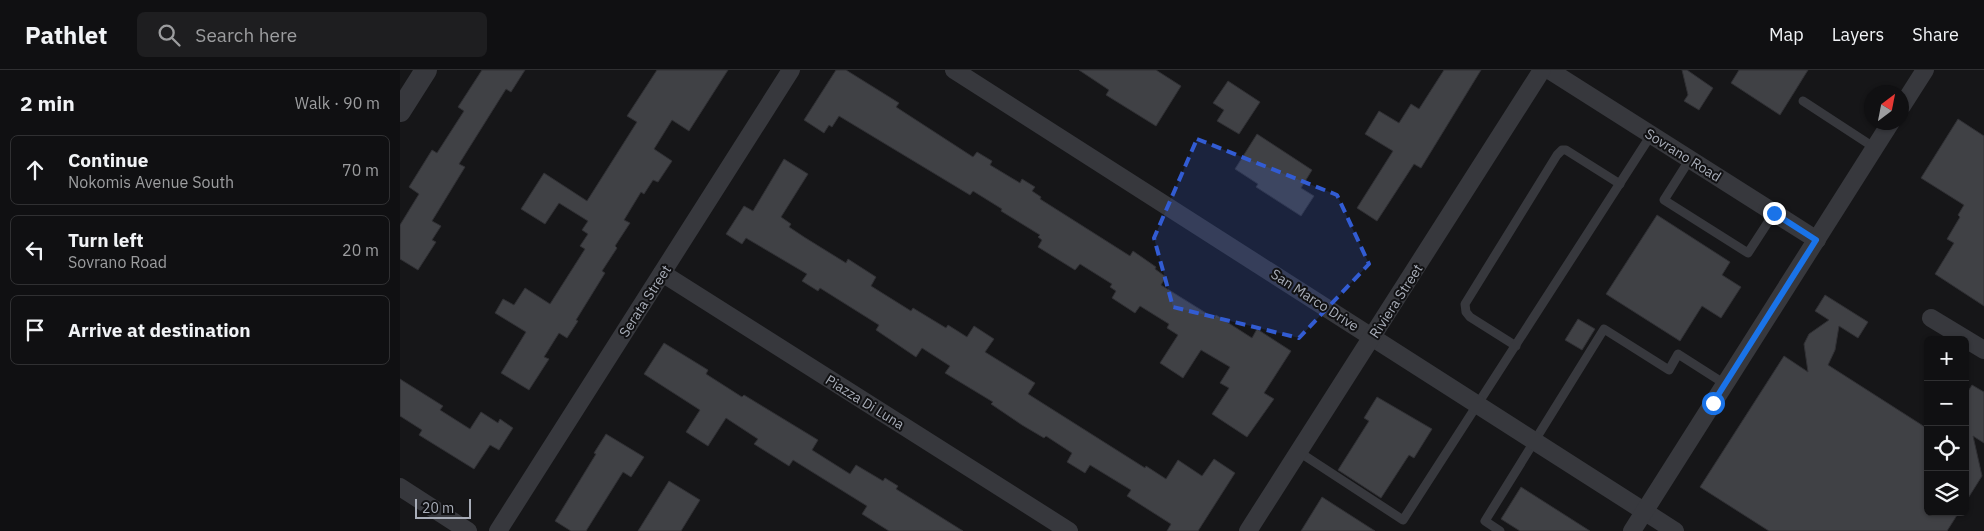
<!DOCTYPE html>
<html lang="en">
<head>
<meta charset="utf-8">
<style>
	:root { --surface:#101012; --page:#1e1e20; --text:#f1f3f6; --muted:#9c9d9f; --line:#303032 }
	body { margin:0; font-family:"IBM Plex Sans",sans-serif; background:var(--page); color:var(--text) }
	.controls { position:absolute; right:15px; bottom:15px; display:grid; overflow:hidden; border-radius:8px; box-shadow:0 1px 4px #0004 }
	.controls button { width:45px; height:45px; display:grid; place-items:center; padding:0; border:0; border-bottom:1px solid var(--line); background:var(--surface); color:var(--text); font:25px sans-serif }
	.compass { position:absolute; left:1464px; top:15px; width:45px; height:45px; border-radius:50%; background:var(--surface); box-shadow:0 1px 4px #0004; rotate:32deg }
	.scale { position:absolute; left:15px; bottom:12px; width:56px; box-sizing:border-box; padding-left:5px; border:2px solid #a8adb8; border-top:0; font-size:14px; line-height:18px; white-space:nowrap; color:#a8adb8; -webkit-text-stroke:4px #111113; paint-order:stroke }
	.stop { position:absolute; width:15px; height:15px; margin:-11px; border:4px solid #1a73e8; border-radius:50%; background:#fff }
	.stop.end { background:#1a73e8; border-color:#fff; box-shadow:0 1px 5px #0008 }
	.list { margin:0; padding:0; list-style:none }
	h2 { display:flex; justify-content:space-between; align-items:center; height:65px; margin:0; padding:0 20px; font-size:21px }
	h2 small { font-size:16px; font-weight:400; color:var(--muted) }
	.list li { display:grid; grid-template-columns:32px 1fr auto; gap:15px; align-items:center; box-sizing:border-box; height:70px; margin:0 10px 10px; padding:0 10px; border:1px solid var(--line); border-radius:8px }
	.list b { display:block; font-size:19px; white-space:nowrap }
	.list p { margin:0; font-size:16px; white-space:nowrap; color:var(--muted) }
	.list em { font-size:16px; font-style:normal; color:var(--muted) }
	.icon { flex:none; width:28px; height:28px; fill:none; stroke:currentColor; stroke-width:2; stroke-linecap:round; stroke-linejoin:round }
	.map { position:relative; flex:none; width:1584px; height:461px; overflow:hidden }
	header { display:flex; align-items:center; gap:30px; box-sizing:border-box; height:70px; padding:0 25px; background:var(--surface); border-bottom:1px solid var(--line) }
	header strong { font-size:24px }
	nav { display:flex; gap:28px; margin-inline-start:auto; font-size:18px }
	.search { width:350px; height:45px; background:var(--page); display:flex; align-items:center; gap:12px; box-sizing:border-box; padding:0 18px; border-radius:8px; color:var(--muted); font-size:19px }
	main { display:flex }
	aside { flex:1; background:var(--surface) }
	.map>svg:first-child { display:block }
	.building { fill:#404145; stroke:#303034 }
	.lines { fill:none; stroke-linecap:round; stroke-linejoin:round }
	.service { stroke:#37383d; stroke-width:9 }
	.minor { stroke:#37383d; stroke-width:18 }
	.tertiary { stroke:#37383d; stroke-width:22 }
	.route { stroke:#1a73e8; stroke-width:6 }
	.marked { fill:#325cd3; fill-opacity:0.2; stroke:#325cd3; stroke-width:4; stroke-dasharray:10 6; stroke-linejoin:round }
	.labels { text-anchor:middle; stroke-width:4; stroke-linejoin:round; paint-order:stroke }
	.street-label { font-size:14px; fill:#a8adb8; stroke:#111113 }
</style>
</head>
<body>
<header>
<strong>Pathlet</strong>
<div class="search"><svg class="icon" aria-label="search" viewBox="0 0 24 24"><circle cx="10" cy="10" r="6"/><path d="M15 15l6 6"/></svg>Search here</div>
<nav><a>Map</a><a>Layers</a><a>Share</a></nav>
</header>
<main>
<aside>
<h2>2 min<small>Walk · 90 m</small></h2>
<ul class="list">
<li><svg class="icon" aria-label="ahead" viewBox="0 0 24 24"><path d="M12 20V5M6 11l6-6 6 6"/></svg><div><b>Continue</b><p>Nokomis Avenue South</p></div><em>70 m</em></li>
<li><svg class="icon" aria-label="left" viewBox="0 0 24 24"><path d="M17 20v-9H6M10 6l-5 5 5 5"/></svg><div><b>Turn left</b><p>Sovrano Road</p></div><em>20 m</em></li>
<li><svg class="icon" aria-label="arrive" viewBox="0 0 24 24"><path d="M6 21V4h12l-3 4 3 4H6"/></svg><div><b>Arrive at destination</b></div></li>
</ul>
</aside>
<div class="map">
<svg width="1584" height="461" viewBox="0 0 1584 461">
	<rect width="100%" height="100%" fill="#161618"/>
	<!-- building -->
	<g class="building">
		<path d="M 82,0 L 125,0 L 111,22 L 106,19 L 59,94 L 65,97 L 32,151 L 41,156 L 32,170 L 36,172 L 18,200 L 0,189 L 0,155 L 19,124 L 9,117 L 32,80 L 37,83 L 64,41 L 58,37 Z"/>
		<path d="M 257,0 L 328,0 L 289,61 L 272,50 L 254,79 L 272,91 L 258,112 L 253,110 L 244,124 L 241,122 L 224,150 L 230,153 L 215,176 L 217,178 L 202,201 L 205,203 L 176,250 L 178,251 L 167,268 L 159,263 L 144,287 L 149,289 L 129,320 L 101,303 L 126,262 L 95,243 L 103,229 L 114,235 L 125,218 L 150,234 L 185,179 L 180,176 L 188,164 L 182,160 L 188,151 L 159,133 L 145,154 L 121,139 L 144,103 L 187,131 L 237,52 L 227,46 Z"/>
		<path d="M 436,0 L 446,0 L 499,33 L 496,37 L 573,87 L 577,82 L 592,91 L 590,95 L 620,113 L 622,109 L 635,117 L 632,121 L 641,127 L 640,129 L 730,186 L 733,181 L 756,197 L 755,199 L 766,207 L 761,215 L 814,248 L 816,245 L 852,268 L 857,259 L 891,281 L 864,323 L 874,329 L 847,367 L 812,344 L 829,318 L 820,313 L 830,297 L 801,280 L 783,308 L 760,293 L 778,265 L 767,258 L 769,254 L 740,236 L 735,243 L 712,228 L 716,221 L 710,217 L 712,214 L 680,194 L 675,200 L 638,177 L 642,170 L 638,167 L 640,165 L 601,141 L 602,139 L 573,121 L 570,125 L 439,46 L 432,57 L 429,55 L 424,63 L 404,50 Z"/>
		<path d="M 679,0 L 756,0 L 781,16 L 756,56 L 706,25 L 709,20 Z"/>
		<path d="M 1044,0 L 1081,0 L 1021,98 L 1014,94 L 977,151 L 957,138 L 993,81 L 965,64 L 979,41 L 999,53 L 1011,34 L 1019,39 Z"/>
		<path d="M 1282,0 L 1287,0 L 1313,18 L 1299,40 L 1284,31 L 1288,25 Z"/>
		<path d="M 1339,0 L 1408,0 L 1380,45 L 1331,13 Z"/>
		<path d="M 828,11 L 860,32 L 839,64 L 817,51 L 824,40 L 813,33 Z"/>
		<path d="M 1558,49 L 1584,66 L 1584,236 L 1535,204 L 1554,173 L 1547,169 L 1560,147 L 1558,145 L 1564,135 L 1521,108 Z"/>
		<path d="M 857,64 L 912,100 L 901,118 L 914,126 L 901,146 L 856,117 L 858,114 L 835,99 Z"/>
		<path d="M 384,89 L 408,104 L 381,147 L 391,154 L 389,157 L 404,167 L 446,193 L 448,189 L 476,207 L 471,216 L 511,241 L 513,238 L 546,258 L 548,255 L 567,267 L 574,256 L 594,269 L 585,282 L 635,313 L 628,324 L 745,398 L 746,396 L 766,409 L 778,390 L 802,406 L 814,389 L 835,403 L 798,461 L 767,461 L 771,454 L 727,426 L 731,420 L 690,395 L 685,403 L 667,392 L 672,383 L 646,366 L 644,368 L 622,355 L 591,334 L 593,332 L 545,303 L 550,296 L 522,278 L 516,287 L 476,260 L 479,255 L 420,218 L 418,221 L 402,211 L 407,204 L 346,168 L 342,174 L 326,164 L 344,136 L 353,141 Z"/>
		<path d="M 1257,145 L 1330,192 L 1322,205 L 1341,217 L 1321,248 L 1302,236 L 1280,271 L 1206,224 Z"/>
		<path d="M 1425,225 L 1468,252 L 1458,268 L 1439,256 L 1435,280 L 1428,295 L 1528,359 L 1528,442 L 1559,442 L 1547,461 L 1369,461 L 1300,417 L 1384,286 L 1408,302 L 1404,274 L 1409,264 L 1429,250 L 1415,241 Z"/>
		<path d="M 1178,249 L 1195,259 L 1182,280 L 1165,270 Z"/>
		<path d="M 264,273 L 308,300 L 306,304 L 342,327 L 344,325 L 418,370 L 412,380 L 450,404 L 456,395 L 483,411 L 485,408 L 498,416 L 496,419 L 563,461 L 489,461 L 462,444 L 467,436 L 393,390 L 389,396 L 354,374 L 358,369 L 326,348 L 308,376 L 286,362 L 300,340 L 244,304 Z"/>
		<path d="M 0,309 L 43,336 L 40,340 L 70,359 L 81,342 L 98,353 L 100,349 L 113,358 L 99,380 L 90,375 L 74,399 L 19,365 L 22,360 L 0,346 Z"/>
		<path d="M 1572,315 L 1584,322 L 1584,373 L 1573,366 L 1582,406 L 1565,433 L 1565,326 Z"/>
		<path d="M 977,327 L 1032,359 L 1014,388 L 1009,385 L 981,428 L 938,400 L 969,351 L 964,348 Z"/>
		<path d="M 206,364 L 244,387 L 231,407 L 223,402 L 186,461 L 171,461 L 155,451 L 196,384 L 194,383 Z"/>
		<path d="M 269,411 L 300,430 L 281,461 L 238,461 Z"/>
		<path d="M 1121,417 L 1190,461 L 1120,461 L 1101,449 Z"/>
		<path d="M 922,427 L 975,461 L 901,461 Z"/>
	</g>
	<g class="lines">
		<!-- service -->
		<g class="service">
			<path d="M 1403,31 L 1475,78"/>
			<path d="M 1290,89 L 1264,130 L 1348,183 L 1374,143"/>
			<path d="M 1116,276 L 1070,247 L 1066,242 L 1065,234 L 1157,85 L 1162,80 L 1166,80 L 1220,114"/>
			<path d="M 899,382 L 1003,450 L 1251,65"/>
			<path d="M 1100,461 L 1085,451 L 1204,259 L 1269,300 L 1278,284 L 1325,314"/>
		</g>
		<!-- minor -->
		<g class="minor">
			<path d="M 554,0 L 1275,461"/>
			<path d="M 1149,0 L 1417,170"/>
			<path d="M 1502,36 L 1525,0"/>
			<path d="M 262,203 L 669,461"/>
			<path d="M 1531,248 L 1584,280"/>
			<path d="M 0,417 L 68,461"/>
			<path d="M 98,461 L 391,0"/>
			<path d="M 848,461 L 1142,0"/>
			<path d="M 1232,461 L 1491,52"/>
		</g>
		<!-- tertiary -->
		<path class="tertiary" d="M 0,41 L 26,0"/>
	</g>
	<g class="lines">
		<!-- route -->
		<path class="route" d="M 1313,333 L 1416,170 L 1374,143"/>
	</g>
	<!-- marked area -->
	<path class="marked" d="M 797,69 L 937,125 L 969,194 L 899,268 L 773,237 L 754,168 Z"/>
	<g class="labels">
		<!-- street labels -->
		<g class="street-label">
			<text transform="translate(1283 85) rotate(32)" y="5">Sovrano Road</text>
			<text transform="translate(915 230) rotate(33)" y="5">San Marco Drive</text>
			<text transform="translate(245 231) rotate(-57)" y="5">Serata Street</text>
			<text transform="translate(996 231) rotate(-57)" y="5">Riviera Street</text>
			<text transform="translate(465 332) rotate(32)" y="5">Piazza Di Luna</text>
		</g>
	</g>
</svg>
<div class="controls">
<button>+</button>
<button>−</button>
<button><svg class="icon" aria-label="locate" viewBox="0 0 24 24"><circle cx="12" cy="12" r="6"/><path d="M12 2v4M12 18v4M2 12h4M18 12h4"/></svg></button>
<button><svg class="icon" aria-label="layers" viewBox="0 0 24 24"><path d="M12 4l9 5-9 5-9-5zM3 14l9 5 9-5"/></svg></button>
</div>
<svg class="compass" viewBox="-18 -18 36 36"><path d="M0-13l5 13h-10z" fill="#e53935"/><path d="M0 13l5-13h-10z" fill="#9c9d9f"/></svg>
<div class="scale">20 m</div>
<div class="stop" style="left:1313px;top:333px"></div>
<div class="stop end" style="left:1374px;top:143px"></div>
</div>
</main>
</body>
</html>
